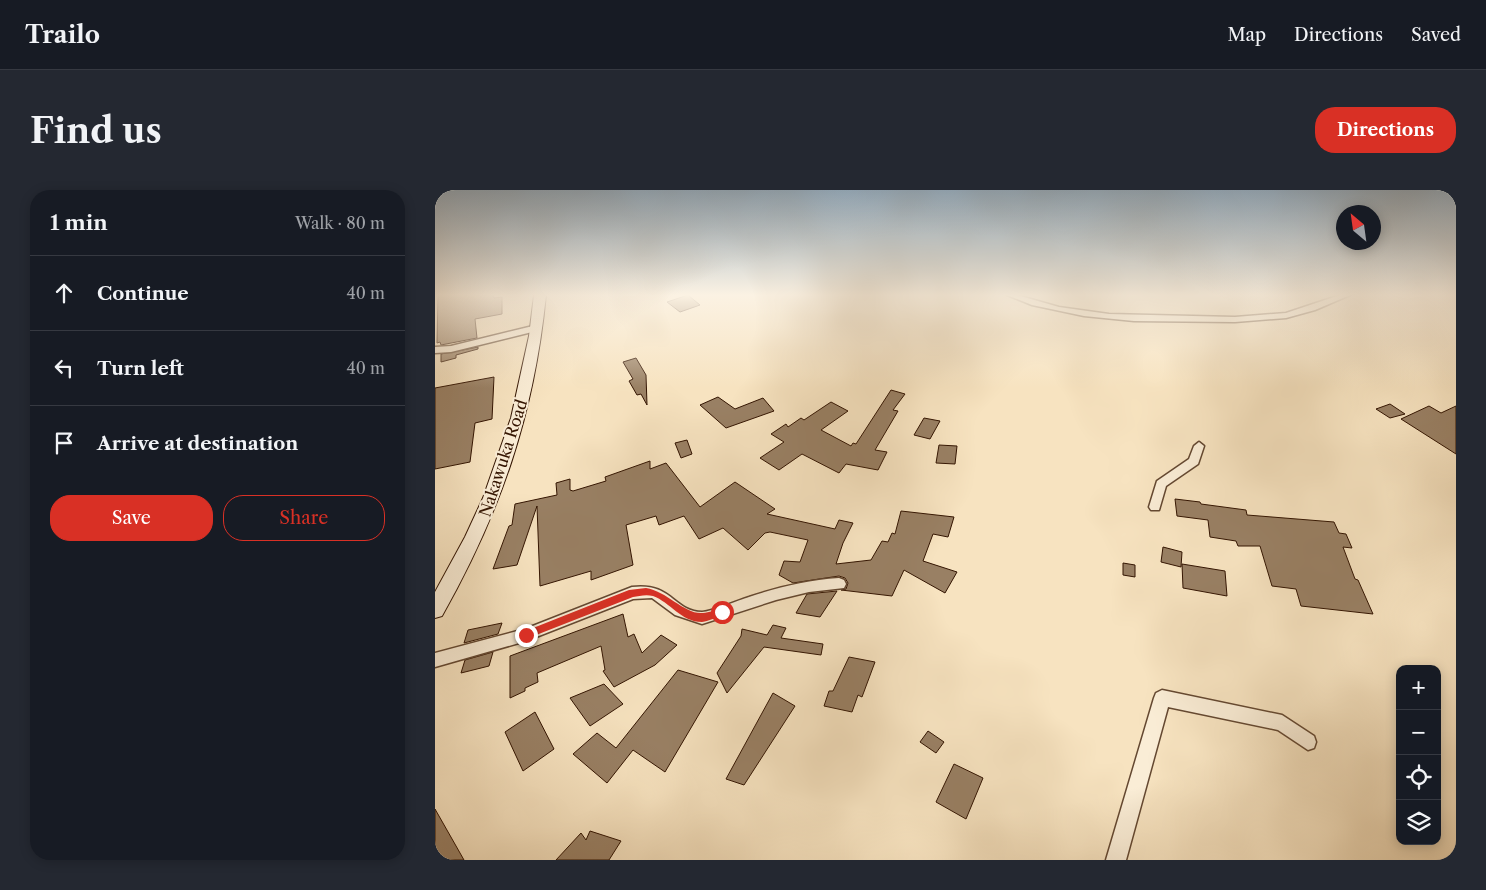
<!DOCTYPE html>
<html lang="en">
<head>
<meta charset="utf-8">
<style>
	:root { --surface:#171b24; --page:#242831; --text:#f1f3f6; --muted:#9ea1a6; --line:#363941; --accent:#d93025 }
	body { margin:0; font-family:"Libre Caslon Text",serif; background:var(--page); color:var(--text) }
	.controls { position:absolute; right:15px; bottom:15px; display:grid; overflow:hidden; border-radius:10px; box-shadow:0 2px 12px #0003 }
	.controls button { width:45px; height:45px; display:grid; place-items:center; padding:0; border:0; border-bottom:1px solid var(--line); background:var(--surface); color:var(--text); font:25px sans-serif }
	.compass { position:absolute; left:901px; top:15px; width:45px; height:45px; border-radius:50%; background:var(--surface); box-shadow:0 2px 12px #0003; rotate:331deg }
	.stop { position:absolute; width:15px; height:15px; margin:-11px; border:4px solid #d93025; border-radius:50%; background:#fff }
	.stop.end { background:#d93025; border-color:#fff; box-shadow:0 1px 5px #0008 }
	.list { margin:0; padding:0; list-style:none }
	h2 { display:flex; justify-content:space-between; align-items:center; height:65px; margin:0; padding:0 20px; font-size:21px }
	h2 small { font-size:16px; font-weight:400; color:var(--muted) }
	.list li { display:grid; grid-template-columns:32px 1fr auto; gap:15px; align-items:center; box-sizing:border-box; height:75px; padding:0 20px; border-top:1px solid var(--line) }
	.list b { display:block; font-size:19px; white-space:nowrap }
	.list em { font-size:16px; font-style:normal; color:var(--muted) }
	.actions { display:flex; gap:10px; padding:15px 20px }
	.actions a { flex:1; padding:11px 0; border:1px solid var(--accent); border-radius:20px; text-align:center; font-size:18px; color:var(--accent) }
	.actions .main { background:var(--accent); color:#fff }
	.icon { flex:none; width:28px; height:28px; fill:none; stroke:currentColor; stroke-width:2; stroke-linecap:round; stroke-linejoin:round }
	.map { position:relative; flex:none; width:1021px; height:670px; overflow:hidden; border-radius:20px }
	header { display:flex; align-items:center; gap:30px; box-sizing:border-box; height:70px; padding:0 25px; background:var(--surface); border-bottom:1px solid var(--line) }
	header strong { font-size:24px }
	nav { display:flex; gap:28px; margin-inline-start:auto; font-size:18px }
	.intro { display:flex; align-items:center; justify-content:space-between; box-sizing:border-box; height:120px; padding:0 30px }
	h1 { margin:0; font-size:35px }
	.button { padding:12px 22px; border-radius:20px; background:var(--accent); color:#fff; font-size:18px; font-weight:700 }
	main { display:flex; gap:30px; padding:0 30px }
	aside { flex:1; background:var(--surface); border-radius:20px; box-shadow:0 2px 12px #0003 }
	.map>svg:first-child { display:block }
	.building { fill:#998064; stroke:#331401 }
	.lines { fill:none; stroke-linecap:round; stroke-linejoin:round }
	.street-casing { stroke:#644831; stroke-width:3 }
	.secondary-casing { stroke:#331401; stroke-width:2 }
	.street { fill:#faedd6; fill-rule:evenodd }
	.secondary { fill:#faedd6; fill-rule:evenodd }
	.route { fill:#d93025 }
	.labels { text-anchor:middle; stroke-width:4; stroke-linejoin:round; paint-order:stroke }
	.street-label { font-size:16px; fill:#331401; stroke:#faedd6 }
</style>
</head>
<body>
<header>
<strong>Trailo</strong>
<nav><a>Map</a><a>Directions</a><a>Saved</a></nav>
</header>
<div class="intro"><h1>Find us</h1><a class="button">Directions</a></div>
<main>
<aside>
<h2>1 min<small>Walk · 80 m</small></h2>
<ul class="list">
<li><svg class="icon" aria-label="ahead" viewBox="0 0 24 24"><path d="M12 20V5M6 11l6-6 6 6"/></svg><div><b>Continue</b></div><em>40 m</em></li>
<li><svg class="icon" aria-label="left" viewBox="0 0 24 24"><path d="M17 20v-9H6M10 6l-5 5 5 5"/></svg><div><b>Turn left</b></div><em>40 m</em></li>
<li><svg class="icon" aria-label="arrive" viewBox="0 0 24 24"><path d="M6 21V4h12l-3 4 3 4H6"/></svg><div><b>Arrive at destination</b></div></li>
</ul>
<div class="actions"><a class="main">Save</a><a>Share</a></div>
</aside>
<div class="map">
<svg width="1021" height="670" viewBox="0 0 1021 670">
	<rect width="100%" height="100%" fill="#f7e3c0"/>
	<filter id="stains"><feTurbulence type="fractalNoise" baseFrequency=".004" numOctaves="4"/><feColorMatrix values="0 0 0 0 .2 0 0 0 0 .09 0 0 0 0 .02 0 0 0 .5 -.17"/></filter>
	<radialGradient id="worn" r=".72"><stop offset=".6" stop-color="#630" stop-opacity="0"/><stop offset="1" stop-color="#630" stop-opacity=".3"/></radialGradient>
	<!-- building -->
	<g class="building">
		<path d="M 3,105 L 58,105 L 59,108 L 67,107 L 67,124 L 40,129 L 42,148 L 6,155 L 5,152 L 2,153 Z"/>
		<path d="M 253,105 L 265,115 L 245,122 L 232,112 Z"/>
		<path d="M 43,157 L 43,159 L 21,165 L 21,168 L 6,172 L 6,164 Z"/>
		<path d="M 201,168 L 211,185 L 212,215 L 206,204 L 202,205 L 194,191 L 198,189 L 188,172 Z"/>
		<path d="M 59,187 L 57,229 L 40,233 L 35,272 L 0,279 L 0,198 Z"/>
		<path d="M 456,200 L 470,204 L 458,220 L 463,221 L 440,260 L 452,262 L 443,280 L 411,274 L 404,283 L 367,264 L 344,280 L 325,268 L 349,252 L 336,244 L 351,234 L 353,237 L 366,228 L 369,230 L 396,212 L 413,221 L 386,240 L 416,256 L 418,253 L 421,254 Z"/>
		<path d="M 283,207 L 300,219 L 328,208 L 339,221 L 291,238 L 265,215 Z"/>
		<path d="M 955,214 L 970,224 L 955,228 L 941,219 Z"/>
		<path d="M 994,216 L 1006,223 L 1021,216 L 1021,264 L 966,229 Z"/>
		<path d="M 489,228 L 505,231 L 495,249 L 479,245 Z"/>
		<path d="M 252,250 L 257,264 L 246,268 L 240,253 Z"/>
		<path d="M 504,255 L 522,256 L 520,274 L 501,273 Z"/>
		<path d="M 215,271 L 215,279 L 231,273 L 265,317 L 300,292 L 340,319 L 332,324 L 400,339 L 404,330 L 418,333 L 408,353 L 401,374 L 436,370 L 447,351 L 453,352 L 457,343 L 460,344 L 466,321 L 519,327 L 513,347 L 498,344 L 488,371 L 522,382 L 510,403 L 469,380 L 457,406 L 406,400 L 411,399 L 413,393 L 410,388 L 404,386 L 358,393 L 344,385 L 349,371 L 365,372 L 373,350 L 335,342 L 330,343 L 313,360 L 288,338 L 264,349 L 249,326 L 224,335 L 221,326 L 191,335 L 198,375 L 156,390 L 156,381 L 105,396 L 102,316 L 82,375 L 58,379 L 74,336 L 77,335 L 80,314 L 122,305 L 121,293 L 135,289 L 135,300 L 138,301 L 171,291 L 170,287 Z"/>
		<path d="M 740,309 L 765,312 L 766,314 L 811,320 L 812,325 L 899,332 L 904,343 L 911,344 L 917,358 L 908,357 L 920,389 L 923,390 L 938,424 L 866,416 L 861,399 L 837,396 L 825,356 L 803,356 L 801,351 L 775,347 L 773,330 L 742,326 Z"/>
		<path d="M 728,357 L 747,362 L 746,377 L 726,372 Z"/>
		<path d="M 688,373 L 700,375 L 700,387 L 688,385 Z"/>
		<path d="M 747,374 L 790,381 L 792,406 L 748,398 Z"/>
		<path d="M 402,401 L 385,427 L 361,423 L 372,404 Z"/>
		<path d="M 188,424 L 193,447 L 199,444 L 207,463 L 226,445 L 242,455 L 220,475 L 179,497 L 168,481 L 170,480 L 166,456 L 102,483 L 103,492 L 90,498 L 90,501 L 75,508 L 75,466 Z"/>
		<path d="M 67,433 L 63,444 L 29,453 L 33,440 Z"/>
		<path d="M 338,435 L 351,438 L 346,448 L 388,454 L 386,465 L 329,457 L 292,503 L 282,483 L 306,446 L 307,439 L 332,445 Z"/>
		<path d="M 58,462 L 54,476 L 26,483 L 30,470 Z"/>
		<path d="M 414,467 L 440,472 L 427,507 L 423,505 L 417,522 L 389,516 L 394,501 L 398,501 Z"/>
		<path d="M 243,480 L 283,492 L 230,582 L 198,560 L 172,593 L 138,564 L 162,543 L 181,558 Z"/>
		<path d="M 169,494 L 188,514 L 155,536 L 135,508 Z"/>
		<path d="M 338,503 L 360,516 L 309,595 L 291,589 Z"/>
		<path d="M 100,522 L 119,559 L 88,581 L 70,542 Z"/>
		<path d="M 493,541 L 509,552 L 501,563 L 485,552 Z"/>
		<path d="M 519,574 L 548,588 L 531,629 L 501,612 Z"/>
		<path d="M 0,619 L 29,670 L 0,670 Z"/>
		<path d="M 155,641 L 186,651 L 174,670 L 121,670 L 146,643 L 151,650 Z"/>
	</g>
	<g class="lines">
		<!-- street casing -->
		<g class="street-casing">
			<g id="street">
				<path d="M 572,105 L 582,105 L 624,117 L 674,124 L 800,127 L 851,123 L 905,105 L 915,105 L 880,120 L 851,128 L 800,132 L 699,131 L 649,126 L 597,115 Z"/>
				<path d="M 102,135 L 106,138 L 105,140 L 16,162 L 0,163 L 0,157 L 16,156 Z"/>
				<path d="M 764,252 L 769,256 L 763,274 L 731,296 L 724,320 L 716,320 L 714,317 L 722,291 L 754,269 L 759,256 Z"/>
				<path d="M 404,388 L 409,390 L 411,394 L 409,398 L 374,402 L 341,410 L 267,434 L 240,425 L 217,408 L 198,409 L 91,451 L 0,477 L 0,463 L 90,439 L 197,397 C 237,392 238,421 267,422 C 276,422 304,410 314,407 C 344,397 372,390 404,388 Z"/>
				<path d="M 727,500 L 847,525 L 879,546 L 881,552 L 879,558 L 873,560 L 843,540 L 733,517 L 691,670 L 671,670 L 719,508 L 721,503 Z"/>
			</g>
		</g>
		<!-- secondary casing -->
		<g class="secondary-casing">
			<path id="secondary" d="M 99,105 L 111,105 C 99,225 66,321 7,426 L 0,428 L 0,402 L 30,347 L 48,308 L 76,228 L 94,146 Z"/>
		</g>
		<!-- street -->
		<use href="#street" class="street"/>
		<!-- secondary -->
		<use href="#secondary" class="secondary"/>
	</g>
	<!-- sky -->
	<linearGradient id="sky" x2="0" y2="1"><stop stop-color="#93abbe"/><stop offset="0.53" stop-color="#fbf2e3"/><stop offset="1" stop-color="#fbf2e3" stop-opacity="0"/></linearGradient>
	<rect width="1021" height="198" fill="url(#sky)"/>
	<!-- route -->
	<path class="route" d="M 211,398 C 232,401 250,425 268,423 C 274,423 281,419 287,418 L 291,422 L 290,424 C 283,427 274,431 267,432 C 246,432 235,412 218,406 C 211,404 204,406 198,407 L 91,449 L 86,445 L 88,442 L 194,400 Z"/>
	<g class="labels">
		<!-- street labels -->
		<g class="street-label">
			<text transform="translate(68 268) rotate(-72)" y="6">Nakawuka Road</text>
		</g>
	</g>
	<rect width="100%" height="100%" filter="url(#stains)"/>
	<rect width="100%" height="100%" fill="url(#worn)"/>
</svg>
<div class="controls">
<button>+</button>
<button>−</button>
<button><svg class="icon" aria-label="locate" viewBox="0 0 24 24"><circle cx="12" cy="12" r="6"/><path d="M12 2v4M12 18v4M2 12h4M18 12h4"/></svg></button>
<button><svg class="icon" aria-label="layers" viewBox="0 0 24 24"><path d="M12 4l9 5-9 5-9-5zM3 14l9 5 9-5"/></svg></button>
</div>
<svg class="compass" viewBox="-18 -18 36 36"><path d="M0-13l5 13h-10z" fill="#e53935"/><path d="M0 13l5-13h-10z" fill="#9ea1a6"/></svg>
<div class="stop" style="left:287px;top:422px"></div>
<div class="stop end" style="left:91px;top:445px"></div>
</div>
</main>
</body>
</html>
